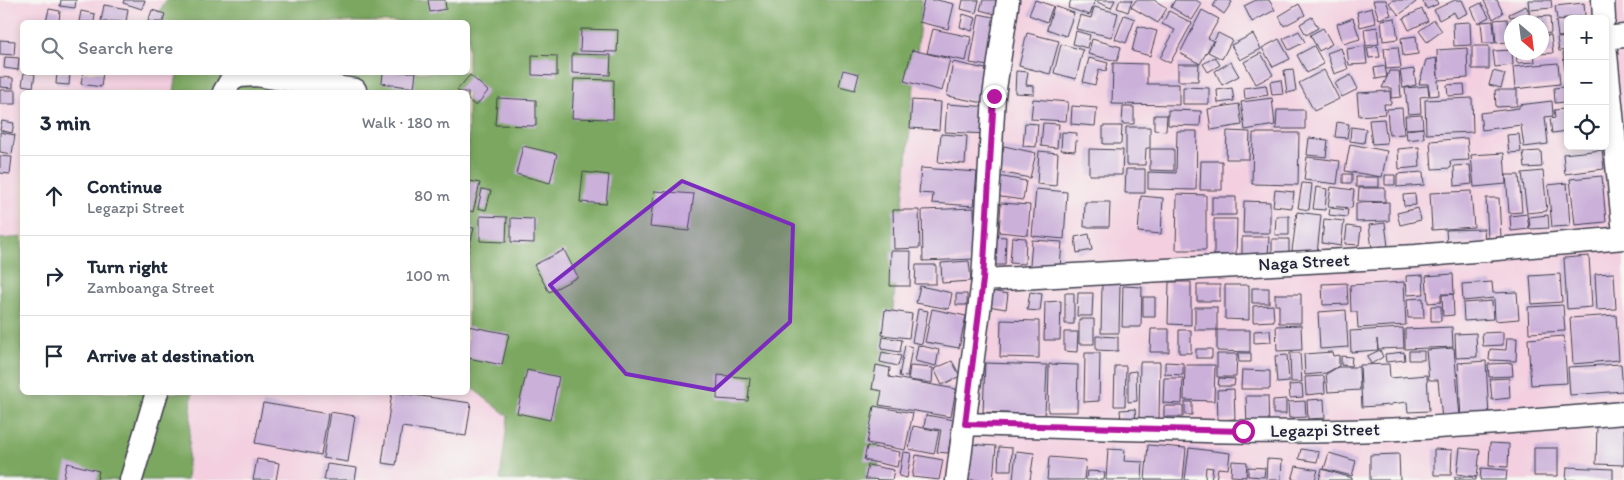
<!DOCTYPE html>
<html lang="en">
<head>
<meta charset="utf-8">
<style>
	:root { --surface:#fff; --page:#f6f6f7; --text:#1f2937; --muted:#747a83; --line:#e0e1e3 }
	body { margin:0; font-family:Itim,sans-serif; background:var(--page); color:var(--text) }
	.controls { position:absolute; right:15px; top:15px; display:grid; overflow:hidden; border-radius:8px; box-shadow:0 2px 8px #0003 }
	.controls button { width:45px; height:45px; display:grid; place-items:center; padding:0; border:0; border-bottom:1px solid var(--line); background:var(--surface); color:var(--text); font:25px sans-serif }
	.compass { position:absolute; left:1504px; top:15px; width:45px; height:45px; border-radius:50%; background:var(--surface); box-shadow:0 2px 8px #0003; rotate:152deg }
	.stop { position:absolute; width:15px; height:15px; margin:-11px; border:4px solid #b5179e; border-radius:50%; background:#fff }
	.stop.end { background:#b5179e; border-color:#fff; box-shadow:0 1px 5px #0008 }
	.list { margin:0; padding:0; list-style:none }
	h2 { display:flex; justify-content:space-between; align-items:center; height:65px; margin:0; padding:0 20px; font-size:21px }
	h2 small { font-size:16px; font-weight:400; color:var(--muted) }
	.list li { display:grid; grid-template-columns:32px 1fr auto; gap:15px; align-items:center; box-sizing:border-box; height:80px; padding:0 20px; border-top:1px solid var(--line) }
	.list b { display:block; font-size:19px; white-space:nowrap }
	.list p { margin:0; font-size:16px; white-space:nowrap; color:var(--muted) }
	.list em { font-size:16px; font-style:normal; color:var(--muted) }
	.icon { flex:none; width:28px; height:28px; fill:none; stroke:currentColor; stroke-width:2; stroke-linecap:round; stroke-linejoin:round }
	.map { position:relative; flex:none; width:1624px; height:480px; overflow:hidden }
	.search { position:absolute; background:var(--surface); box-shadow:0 2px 8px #0003; left:20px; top:20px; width:450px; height:55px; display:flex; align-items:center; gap:12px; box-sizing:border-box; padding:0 18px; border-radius:8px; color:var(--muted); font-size:19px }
	.panel { position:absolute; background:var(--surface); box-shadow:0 2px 8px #0003; left:20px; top:90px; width:450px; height:305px; border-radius:8px }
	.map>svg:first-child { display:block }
	.built { fill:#f3cfdf; fill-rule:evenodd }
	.forest { fill:#7ba760; stroke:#4e644e }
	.building { fill:#cbb0d9 }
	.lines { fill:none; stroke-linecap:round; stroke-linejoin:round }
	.street-casing { stroke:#413f50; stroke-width:25 }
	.street { stroke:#fff; stroke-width:22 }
	.route { stroke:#b5179e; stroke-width:6 }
	.marked { fill:#7b2cbf; fill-opacity:0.2; stroke:#7b2cbf; stroke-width:4; stroke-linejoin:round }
	.labels { text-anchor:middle; stroke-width:4; stroke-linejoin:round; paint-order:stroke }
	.street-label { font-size:18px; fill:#22223b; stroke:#f6f6f2 }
</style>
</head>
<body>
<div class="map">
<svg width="1624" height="480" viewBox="0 0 1624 480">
	<rect width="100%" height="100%" fill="#f6f6f2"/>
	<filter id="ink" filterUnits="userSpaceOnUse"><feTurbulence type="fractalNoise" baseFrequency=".02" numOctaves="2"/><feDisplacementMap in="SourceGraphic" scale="10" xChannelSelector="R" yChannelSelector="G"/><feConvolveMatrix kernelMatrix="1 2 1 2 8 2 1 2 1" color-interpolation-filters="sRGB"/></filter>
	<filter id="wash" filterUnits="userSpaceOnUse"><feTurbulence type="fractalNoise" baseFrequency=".0096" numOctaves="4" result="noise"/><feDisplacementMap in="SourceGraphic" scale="20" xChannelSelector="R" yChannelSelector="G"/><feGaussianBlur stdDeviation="1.12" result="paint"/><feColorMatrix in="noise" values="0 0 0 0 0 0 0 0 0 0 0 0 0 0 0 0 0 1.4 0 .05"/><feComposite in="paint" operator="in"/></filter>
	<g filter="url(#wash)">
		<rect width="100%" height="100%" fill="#efe4c9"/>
		<path class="built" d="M0 0H1624V480H0ZM1568 19H1605V146H1568ZM22 22H468V72H22ZM1512 22H1542V52H1512ZM22 92H468V392H22Z"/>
		<path class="forest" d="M166 0H922L877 480H500L508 416 468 385V92H174L177 73 468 72V22H144L157 15Z
			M22 237V392L192 393 187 480H0V239Z"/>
		<g id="blocks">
			<path class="building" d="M61 0H76L75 8 60 6Z
				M124 0H145L142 9 123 3Z
				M428 0H445L446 9 430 12Z
				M924 0H937L954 4 948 29 919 22Z
				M963 0H979L976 13 961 9Z
				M983 0H1007L1002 16 980 10Z
				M1035 0 1053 6 1047 22 1029 15Z
				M1071 0H1095L1090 15 1068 8Z
				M1098 0H1115L1111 8 1097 2Z
				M1120 0H1132L1128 12 1117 8Z
				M1136 0H1154L1167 8 1158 23 1131 7Z
				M1175 0H1196L1202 4 1192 20 1171 7Z
				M1217 0H1229L1232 2 1224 14 1213 6Z
				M1256 0H1269L1275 10 1252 22 1244 6Z
				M1376 0H1386L1391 15 1379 19 1373 1Z
				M1393 0H1415L1416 2 1399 15 1389 3Z
				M1422 0H1436L1438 4 1427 9Z
				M1455 0H1462L1468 13 1457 18 1454 12 1439 20 1434 10Z
				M1486 0H1497L1503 13 1493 19 1484 1Z
				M1528 0H1551L1552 8 1529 10Z
				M1481 3 1489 17 1478 23 1471 8Z
				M1584 3 1585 16 1557 19 1555 6Z
				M1299 4 1305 15 1284 26 1279 16Z
				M104 5 128 9 126 22 101 21Z
				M1054 6 1074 13 1066 36 1047 29Z
				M1526 6 1530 14 1510 17 1509 14Z
				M1094 7 1118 13 1112 37 1076 29 1080 15 1091 18Z
				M1372 8 1376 23 1360 27 1357 12Z
				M49 9 60 11 59 22H46Z
				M1422 9 1428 21 1409 30 1403 18Z
				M152 10 165 14 163 22H148Z
				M1202 10 1219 19 1208 38 1213 41 1200 64 1180 53Z
				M81 11 95 14 94 22H79Z
				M1169 11 1192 23 1170 63 1160 58 1175 30 1162 24Z
				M963 14 976 18 972 31 960 27Z
				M979 14 1003 19 994 67 970 63Z
				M1124 15 1135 19 1126 43 1115 39Z
				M1550 16 1551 33 1542 34V22H1537V17Z
				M1312 17 1318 28 1306 35 1300 24Z
				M1353 18 1360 39 1343 44 1337 24Z
				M1395 18 1398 39 1383 41 1381 20Z
				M1533 18 1534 22H1512L1511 20Z
				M1507 19 1509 42 1496 43 1494 20Z
				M1434 20 1442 31 1427 42 1419 31Z
				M1568 20V36L1558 37 1556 21Z
				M1493 21 1495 43H1483L1481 22Z
				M1470 22 1471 45 1454 46 1453 23Z
				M1138 26 1157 31 1150 56 1132 51Z
				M1377 27 1379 44 1366 46 1364 29Z
				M1323 28 1332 44 1319 51 1310 35Z
				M581 29 618 30 617 52 580 51Z
				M933 29 971 37 966 61 927 53Z
				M1076 31 1090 35 1087 48 1073 44Z
				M1299 31 1305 42 1289 50 1283 39Z
				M1027 33 1059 41 1050 74 1019 66Z
				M1218 33 1232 40 1222 59 1208 52Z
				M1253 34 1261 49 1240 60 1231 45Z
				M1551 35 1553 53 1538 54V52H1542V36Z
				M1416 36 1418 54 1403 56 1401 38Z
				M1568 37V50L1559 51 1557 38Z
				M1092 39 1121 47 1117 61 1088 54Z
				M1279 39 1290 59 1273 67 1262 48Z
				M0 40 15 41 14 55 0 54Z
				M1061 44 1083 50 1076 79 1054 73Z
				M1314 46 1324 64 1307 73 1297 55Z
				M1365 46 1367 64 1349 65 1347 49Z
				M1378 46 1380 57 1369 58 1367 48Z
				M1472 46H1489V69H1472Z
				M1398 47 1401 68 1386 69 1384 48Z
				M1341 48 1348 69 1334 74 1327 53Z
				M1467 48 1468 78 1438 80 1439 95 1430 96 1428 84H1419L1426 60 1436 58 1438 78 1437 50Z
				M912 50 950 59 942 91 904 81Z
				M1512 50 1513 65 1495 67 1493 51Z
				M1516 52H1534L1535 62 1517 63Z
				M1568 52V84H1566L1563 53Z
				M1261 53 1273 75 1256 84 1244 62Z
				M572 54 611 55 610 75 572 73Z
				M532 55 557 56V76L532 75Z
				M5 57 19 58 18 70 4 68Z
				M1215 57 1220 65 1208 72 1203 64Z
				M1089 58 1108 63 1106 71 1099 69 1095 85 1083 82Z
				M953 62 990 70 984 103 947 96Z
				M1231 62 1239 76 1222 85 1215 71Z
				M1113 63 1147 64V84H1179V105L1112 104Z
				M1558 63 1560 84 1515 89 1513 67Z
				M1178 64H1199L1198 81H1178Z
				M1385 66 1387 77 1389 71H1399L1401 97 1391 98V88H1382L1387 77 1376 79 1374 68Z
				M1293 69 1296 91 1287 93 1284 70Z
				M1414 69 1416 85 1403 88 1400 71Z
				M843 70 859 74 855 90 839 86Z
				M1324 70 1339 99 1314 111 1299 83Z
				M1016 71 1028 72 1026 85 1034 86V94L1015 93Z
				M1493 71 1505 74 1501 88 1489 85Z
				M57 72H70L69 85 56 84Z
				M83 72H103L101 87 81 84Z
				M383 72H416L414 88 382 83Z
				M24 73 35 74 33 87 22 85Z
				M470 75 488 91 476 106 468 100V92H459L457 90Z
				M1351 75 1358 89 1342 97 1335 83Z
				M0 77 13 78V88L0 87Z
				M574 79 614 80 613 119 572 118Z
				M1281 80 1283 94 1272 95 1270 82Z
				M1464 84 1465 95 1448 96 1447 85Z
				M1266 85 1268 95 1245 99 1244 88Z
				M1428 86 1429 96 1420 97 1421 113 1408 114 1405 88Z
				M1183 87 1209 88V104H1183Z
				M1564 87 1565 102 1555 103 1554 88Z
				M1232 88 1234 101 1218 103 1217 90Z
				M0 90H16V104H0Z
				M1495 90H1517V106L1496 107Z
				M1390 91 1391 104H1384L1385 114 1359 116 1357 93Z
				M497 98 536 100V126L495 125Z
				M1272 98 1275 125 1245 130 1241 102Z
				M1472 98 1473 132 1426 134 1425 100Z
				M1033 99 1068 102 1066 121 1031 119Z
				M912 100 941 102 939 130 910 128Z
				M1552 101 1553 116 1545 117 1548 144 1524 147 1521 125 1482 130 1480 113 1519 108V105Z
				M947 104 990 107 988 134 945 132Z
				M1239 104 1242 125 1211 130 1208 109Z
				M1072 106 1097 108 1095 126 1071 124Z
				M1123 107H1134V124H1122Z
				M1402 108 1404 134 1389 135 1387 109Z
				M1565 109 1568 131 1552 133 1550 119 1555 118 1554 110Z
				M1168 110 1201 111 1200 126 1168 125Z
				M1277 110H1305V129H1276Z
				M1154 115H1167L1166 131 1154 130Z
				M1422 115 1423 128 1406 129 1405 116Z
				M1384 119 1387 143 1372 144 1369 120Z
				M2 121 14 123 12 133 0 130Z
				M1337 122 1349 124 1347 138 1335 137Z
				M1025 123 1038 124 1036 147 1023 146Z
				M1043 123 1059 124 1057 148 1041 146Z
				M1103 126H1122L1121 144H1103Z
				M1126 127H1150V148H1146L1145 165H1126Z
				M1351 127 1366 129 1364 143 1350 141Z
				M1423 128 1424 138 1407 140 1406 130Z
				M1177 131H1197L1196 190 1148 189V172L1176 173Z
				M1227 131 1250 132 1249 159H1226Z
				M0 132 15 135 12 154 0 152Z
				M1062 132 1077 133 1075 151 1061 150Z
				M1253 133H1299L1298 185 1252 184Z
				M941 134 967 136 965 164 938 162Z
				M1519 134 1521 152 1509 153 1507 135Z
				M1309 138 1328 140 1326 157 1307 155Z
				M1467 138 1469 160 1450 161 1451 168 1432 169 1430 141Z
				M1350 144 1387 151 1382 177 1345 171Z
				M523 146 557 154 550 183 516 174Z
				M1004 146 1036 153 1030 178 999 172Z
				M1419 147 1420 167 1399 169 1398 149Z
				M1089 149 1123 150 1122 175H1089Z
				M1150 149H1174V171L1150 170Z
				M1602 150 1604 169 1565 174 1563 154Z
				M1039 151 1058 153 1056 186 1037 184Z
				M1541 151 1542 167 1525 168 1523 152Z
				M1504 153 1506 184 1474 187 1471 155Z
				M0 156 12 157 10 174 0 173Z
				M1307 157 1340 161 1337 184 1304 180Z
				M1201 161H1222V190H1200Z
				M1470 165 1472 184 1455 186 1454 166Z
				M921 168 977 172 974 206 932 203 933 194 919 193Z
				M1126 169H1145V193H1125Z
				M1543 171 1547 211 1527 213 1522 173Z
				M583 172 609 175 606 204 580 202Z
				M1423 172 1424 185 1397 187V174Z
				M1343 174H1352V183H1343Z
				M1385 175H1395V185H1385Z
				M1506 175H1519L1522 212 1509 213Z
				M997 176 1026 181 1023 200 994 196Z
				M1602 176 1606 222 1575 225 1570 179Z
				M1356 177H1379V187H1356Z
				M470 181 480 183 473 212 468 210V190Z
				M1302 183 1312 184 1309 210 1298 208Z
				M1567 183 1570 226 1552 227 1548 185Z
				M1316 187 1327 189 1325 210 1313 209Z
				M1331 187 1354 190 1352 208 1328 206Z
				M1359 188H1385V202L1358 201Z
				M482 189 491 191 486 210 478 208Z
				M1036 189 1067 192 1064 239 1032 236Z
				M1275 190 1294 192 1292 208 1273 206Z
				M654 191 694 194 689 231 650 227Z
				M1471 191 1474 227 1432 230 1430 193Z
				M1177 194 1206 195V250H1176Z
				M1415 194 1416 205 1404 206 1403 195Z
				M1141 196 1163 198 1161 234 1138 232Z
				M1212 197H1236V215H1212Z
				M1486 198H1499L1501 237 1488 238Z
				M1244 201 1270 202V233H1243Z
				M1085 202H1110L1109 227H1084Z
				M1389 202V221L1356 222V203Z
				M1001 203 1030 205 1028 235 999 232Z
				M974 208 975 259 923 261 922 210Z
				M1330 208 1348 210 1347 217 1329 215Z
				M1418 208 1421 220 1400 225 1397 213Z
				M893 210H919L920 248 894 249Z
				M1297 212 1321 215 1317 254 1292 251Z
				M1527 214 1529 229 1511 231 1510 216Z
				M1548 215 1549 228 1530 229 1529 217Z
				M480 216 507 217 506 242 480 241Z
				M1276 216H1289V235H1275Z
				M511 218 534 219V243L511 242Z
				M1214 219H1237L1236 255H1214Z
				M1324 219 1344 221 1341 246 1322 243Z
				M1385 223 1388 247 1372 249 1369 225Z
				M1347 226 1361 228 1359 245 1345 244Z
				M468 227 474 228 468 252Z
				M1484 229 1485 242 1447 243 1446 230Z
				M1089 234 1092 250 1077 253 1075 237Z
				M991 236 1006 237 1005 265H990Z
				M1012 237 1026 238 1025 264 1010 263Z
				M1242 237H1269L1268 258H1242Z
				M1272 239H1289V257H1272Z
				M1032 240 1062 242 1060 268 1030 266Z
				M564 250 578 277 549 292 534 265Z
				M891 251H911L910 286H890Z
				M1589 256 1592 307 1567 309 1564 258Z
				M969 261 971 281 942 283 941 263Z
				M916 265H936V284H915Z
				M1614 273 1616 309 1597 310 1595 274Z
				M1453 274 1454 294H1441V302L1428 303 1426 276Z
				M1560 274 1562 302 1532 304 1530 276Z
				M1423 275 1424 294 1407 295 1406 276Z
				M1169 282H1191V325L1168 324Z
				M1404 282 1406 325 1358 328 1357 312H1351L1350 285Z
				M1492 282 1493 293 1517 292 1519 319 1495 321 1494 298 1463 301 1462 284Z
				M1347 283 1348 304 1323 305 1322 284Z
				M1102 284H1120L1119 333H1101Z
				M1197 285H1220V301H1197Z
				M1225 285H1249V320L1225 319Z
				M920 286 952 293 949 309 916 303Z
				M1123 286 1142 287 1141 327H1122Z
				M1252 288H1269V303H1252Z
				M990 291 1008 294 1006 309 988 306Z
				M1030 292 1042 294 1040 311 1027 310Z
				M1065 293H1074V324H1065Z
				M1078 293H1093L1092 316H1077Z
				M956 294H967V305H956Z
				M1275 294H1301V323H1279V305H1275Z
				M1453 294 1454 315 1443 316 1442 295Z
				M1143 297H1155V317H1143Z
				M1423 298 1424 318H1408L1407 299Z
				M1061 301 1060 340H1044L1045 302Z
				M1492 301 1493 319 1464 321 1463 303Z
				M1273 305 1274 321 1253 322V306Z
				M1563 305 1565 331 1529 333 1528 307Z
				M1431 306H1441V321H1431Z
				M1195 307H1217V330H1195Z
				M918 309 928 311 922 344 912 342Z
				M932 309 966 316 959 348 925 342Z
				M885 310 912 314 909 338 882 335Z
				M1346 310 1348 347 1320 349 1318 312Z
				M1616 315 1619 360 1573 364 1570 318Z
				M1079 319H1094V344H1079Z
				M1001 320 1039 321V358L1000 357Z
				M1301 325 1302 350 1277 351 1276 326Z
				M468 326 509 334 502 365 468 358Z
				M1452 327 1453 347 1405 349V329Z
				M1403 328 1404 348 1378 349 1377 339 1378 350 1351 352 1350 331Z
				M1151 329H1169V352H1150Z
				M1179 330H1191V353H1179Z
				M1217 330H1250V352L1217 351Z
				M1270 330 1271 342 1254 343V331Z
				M1064 332H1078L1077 352 1064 351Z
				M1503 332V345L1483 346 1482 333Z
				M1476 333 1477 357 1456 358 1455 334Z
				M1096 336 1118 337V351L1096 350Z
				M1564 336 1567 383 1531 385 1528 339Z
				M883 337 902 340 900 352 881 349Z
				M1507 338H1517L1516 361 1489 360 1490 349 1506 350Z
				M905 345 912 347 907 377 899 376Z
				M918 345 939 350 936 366 915 361Z
				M1454 348 1460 417 1442 420 1438 380H1429L1426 350Z
				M1196 349H1212V358H1196Z
				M1380 350 1383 357 1371 364 1367 356Z
				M1409 351H1424V360H1409Z
				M882 352 901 356 898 366 880 362Z
				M1332 352 1333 356 1339 355V366L1326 373 1305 375 1304 354Z
				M1404 352 1405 360 1386 362 1385 354Z
				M1085 353H1100L1099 401 1084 402Z
				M1238 353H1251V362H1239Z
				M1290 353H1300L1302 382H1291Z
				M1217 354H1237L1236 377H1217Z
				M1287 355 1289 382 1277 383 1275 356Z
				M1341 356 1352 357 1351 366 1341 365Z
				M952 361 960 376 942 385 934 369Z
				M1486 361 1489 417 1461 419 1458 363Z
				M1140 362H1160L1159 419H1139Z
				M1165 362 1183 363V375L1165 374Z
				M985 363 1047 365 1045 415 983 412Z
				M1512 363 1513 376 1489 377 1488 364Z
				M1049 364 1078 365 1077 412H1048Z
				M1389 364 1390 378 1427 375 1429 411 1408 412 1407 402 1391 404V405L1362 407 1360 365Z
				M1621 364 1623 391 1570 395 1568 367Z
				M876 365 890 368 889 377 956 389 951 417 879 405 882 391 872 389Z
				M1185 365H1215L1214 401 1184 400Z
				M910 366 933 368 932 383 908 380Z
				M1115 366H1126L1125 406H1114Z
				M1338 367H1359L1360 390 1328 392 1326 374Z
				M527 370 559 377 550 420 517 413Z
				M1242 370 1270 371V389H1241Z
				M1136 371 1137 401 1128 402V372Z
				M718 375 750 378 748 401 717 399Z
				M1324 376 1325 393 1306 395 1305 377Z
				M1164 378H1183L1182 404 1163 403Z
				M1219 378 1235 379 1234 386H1218Z
				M1509 378 1510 398 1492 400 1490 379Z
				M1302 384 1303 397 1290 398 1289 385Z
				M1234 389 1235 419 1218 420 1217 390Z
				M392 392 471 403 466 436 402 427 396 465 382 463Z
				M1246 396H1268L1269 428H1247Z
				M1286 399V414H1273V400Z
				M1324 399 1325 418 1308 419 1307 400Z
				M1305 401 1306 417 1289 418 1288 402Z
				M1185 402H1192V415H1185Z
				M263 403 328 414 321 455 255 443Z
				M874 406 913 413 905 450 867 443Z
				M1164 406H1183V417H1164Z
				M1135 409 1136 422H1121L1120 410Z
				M330 412 355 416 348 462 323 458Z
				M926 415 954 420 948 453 937 452 941 430 924 427Z
				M1597 424 1624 425V465L1596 464Z
				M913 426 939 431 934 454 909 449Z
				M1490 443 1509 444 1508 467 1489 466Z
				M967 444 996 446 993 480H964Z
				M1148 445 1186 448 1183 480H1145Z
				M867 446 900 452 897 467 864 460Z
				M999 447 1012 448 1011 470H998Z
				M1189 448 1230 453 1228 469 1218 468 1216 480H1211L1213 468 1206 467 1205 480H1185Z
				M1460 448 1480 450 1477 477 1457 474Z
				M1534 448H1558V476H1534Z
				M1108 449 1125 450 1124 461 1143 462 1142 480H1106Z
				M1301 449 1319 452 1317 462 1299 459Z
				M1434 449 1452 450 1451 475H1434Z
				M1016 451 1034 453 1030 480H1013Z
				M903 452 911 453 907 478 899 476Z
				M1329 453 1356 461 1352 476 1324 469Z
				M1399 454 1400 480H1370V455Z
				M916 455 943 460 939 480 912 477Z
				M1049 457 1086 460 1084 480H1047Z
				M257 459 279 463 276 480H253Z
				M1267 459 1282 460 1281 480H1266Z
				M1232 461 1247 462 1246 477 1231 476Z
				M67 463 99 471 97 480H63Z
				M327 464 357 468 355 480H324Z
				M868 465 894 470 892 480 865 479Z
				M1296 466 1318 470 1315 480H1292Z
				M1248 467 1265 468 1264 477 1248 476Z
				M1567 467 1613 469V480H1566Z
				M1481 468 1507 470 1506 480H1480Z
				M1322 469 1352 478V480H1319Z
				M1087 471 1105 472 1104 480H1086Z
				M1455 477H1476V480H1455Z"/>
		</g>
	</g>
	<g filter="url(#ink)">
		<use href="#blocks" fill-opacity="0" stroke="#413f50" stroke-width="1"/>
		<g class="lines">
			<g class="street-casing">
				<path id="street" d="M1603 0 1604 19
					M1605 38 1624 36
					M1605 44 1624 234
					M224 92 231 80 240 76 256 75 355 90
					M983 280 1416 256 1624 238
					M965 424C1102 428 1241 435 1378 430 1460 427 1542 420 1624 413
					M131 480 157 392
					M957 480 983 280 994 96 1008 0"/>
			</g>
			<use href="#street" class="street"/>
		</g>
	</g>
	<g class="lines" filter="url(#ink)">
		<path class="route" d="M994 96 983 280 965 424 1243 431"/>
	</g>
	<path class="marked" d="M682 181 793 225 790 322 714 390 626 374 550 285Z"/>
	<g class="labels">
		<g class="street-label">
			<text transform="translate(1304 262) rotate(-3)" y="6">Naga Street</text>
			<text transform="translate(1325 430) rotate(-1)" y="6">Legazpi Street</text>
		</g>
	</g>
</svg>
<div class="controls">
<button>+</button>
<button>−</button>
<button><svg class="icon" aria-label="locate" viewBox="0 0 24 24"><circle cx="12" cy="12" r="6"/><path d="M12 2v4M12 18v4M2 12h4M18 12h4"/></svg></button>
</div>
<svg class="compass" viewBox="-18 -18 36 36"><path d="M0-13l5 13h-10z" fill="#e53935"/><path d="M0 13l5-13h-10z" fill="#747a83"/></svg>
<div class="stop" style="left:1243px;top:431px"></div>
<div class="stop end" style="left:994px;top:96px"></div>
<div class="search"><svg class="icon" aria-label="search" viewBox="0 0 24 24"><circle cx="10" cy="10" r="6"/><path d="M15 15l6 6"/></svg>Search here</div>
<section class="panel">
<h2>3 min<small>Walk · 180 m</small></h2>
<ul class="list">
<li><svg class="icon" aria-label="ahead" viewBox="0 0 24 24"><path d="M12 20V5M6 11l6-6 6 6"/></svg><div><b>Continue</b><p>Legazpi Street</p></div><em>80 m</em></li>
<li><svg class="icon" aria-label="right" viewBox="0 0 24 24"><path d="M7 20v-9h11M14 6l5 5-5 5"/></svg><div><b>Turn right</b><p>Zamboanga Street</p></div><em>100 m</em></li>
<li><svg class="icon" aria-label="arrive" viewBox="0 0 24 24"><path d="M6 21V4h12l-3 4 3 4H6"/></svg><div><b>Arrive at destination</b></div></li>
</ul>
</section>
</div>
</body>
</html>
